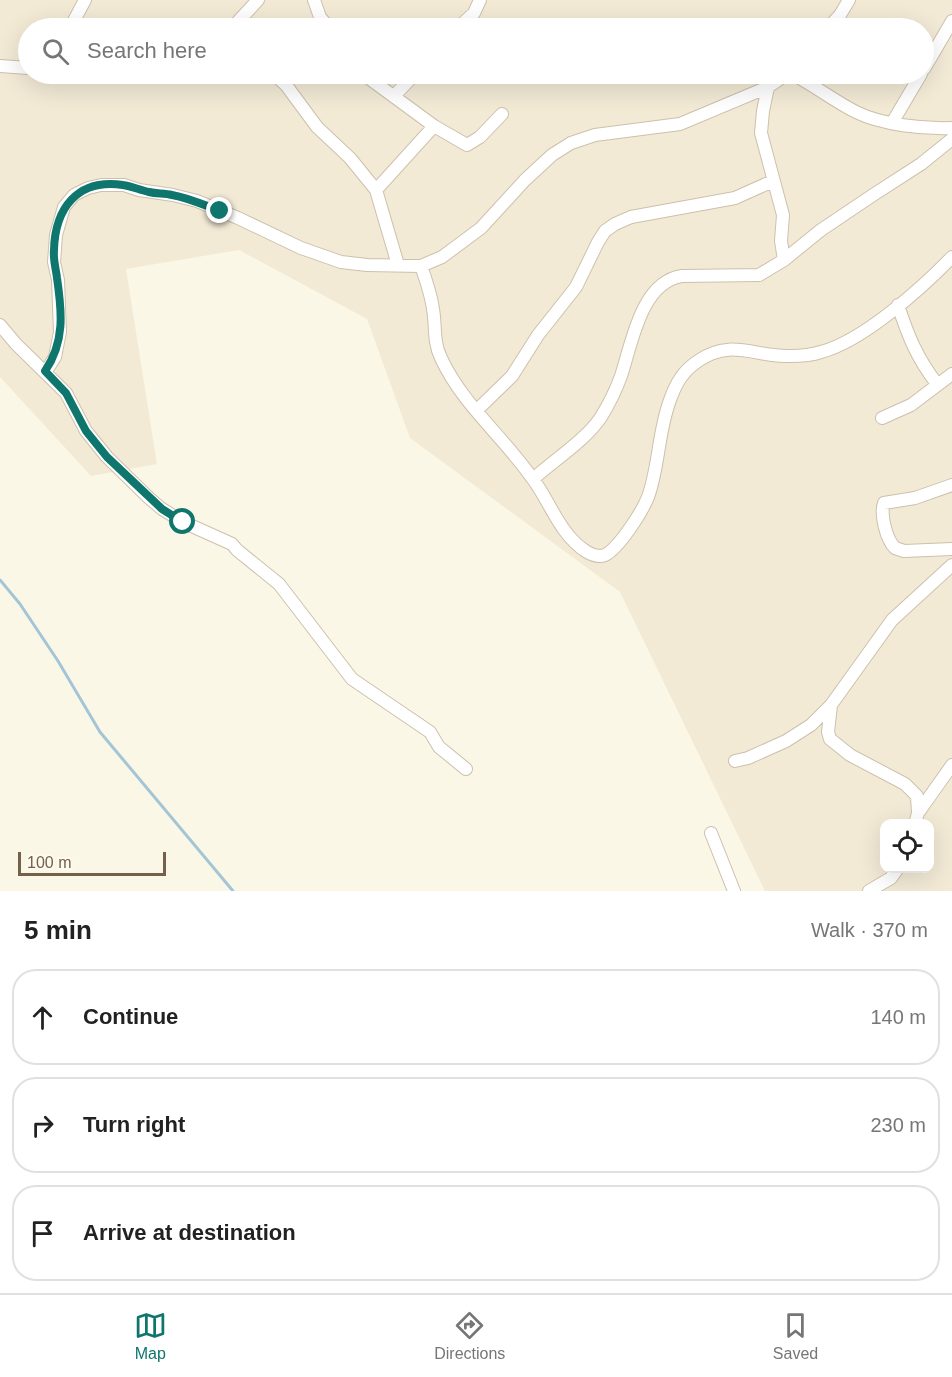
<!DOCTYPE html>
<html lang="en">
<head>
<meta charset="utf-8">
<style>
	:root { --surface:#fff; --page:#f2f2f2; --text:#222; --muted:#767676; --line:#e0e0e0; --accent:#0f766e }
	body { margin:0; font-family:Arial,sans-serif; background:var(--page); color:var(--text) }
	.controls { position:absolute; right:18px; bottom:18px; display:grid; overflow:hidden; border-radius:12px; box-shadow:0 6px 24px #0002 }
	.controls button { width:54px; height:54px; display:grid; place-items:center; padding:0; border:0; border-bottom:2px solid var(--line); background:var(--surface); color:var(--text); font:30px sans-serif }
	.scale { position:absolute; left:18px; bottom:15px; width:148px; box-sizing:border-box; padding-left:6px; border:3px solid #73614c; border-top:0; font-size:16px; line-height:21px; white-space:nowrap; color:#73614c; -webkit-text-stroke:4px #fefaed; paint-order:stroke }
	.stop { position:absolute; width:18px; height:18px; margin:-14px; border:4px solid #0f766e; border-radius:50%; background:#fff }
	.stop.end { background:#0f766e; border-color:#fff; box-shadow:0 2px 6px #0008 }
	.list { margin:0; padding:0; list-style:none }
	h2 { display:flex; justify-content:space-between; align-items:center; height:78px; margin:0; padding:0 24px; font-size:26px }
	h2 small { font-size:20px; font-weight:400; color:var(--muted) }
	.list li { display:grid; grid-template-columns:39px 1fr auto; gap:18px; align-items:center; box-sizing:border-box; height:96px; margin:0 12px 12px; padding:0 12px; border:2px solid var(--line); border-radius:24px }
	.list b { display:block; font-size:22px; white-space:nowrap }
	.list em { font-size:20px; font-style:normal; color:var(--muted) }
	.icon { flex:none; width:33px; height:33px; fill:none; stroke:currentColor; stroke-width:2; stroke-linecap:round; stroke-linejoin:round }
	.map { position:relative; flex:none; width:952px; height:891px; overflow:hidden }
	.search { position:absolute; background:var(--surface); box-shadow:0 6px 24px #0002; left:18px; right:18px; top:18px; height:66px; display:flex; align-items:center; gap:15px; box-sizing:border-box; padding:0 21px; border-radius:33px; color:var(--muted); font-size:22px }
	.sheet { height:402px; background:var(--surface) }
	nav { display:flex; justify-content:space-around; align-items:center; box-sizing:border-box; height:84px; border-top:2px solid var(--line); background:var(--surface); font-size:16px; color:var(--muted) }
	nav a { display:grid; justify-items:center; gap:3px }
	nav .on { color:var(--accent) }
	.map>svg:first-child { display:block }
	.residential { fill:#f2ead5; fill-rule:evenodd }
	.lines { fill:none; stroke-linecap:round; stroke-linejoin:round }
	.stream { stroke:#a3c5d5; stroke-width:3 }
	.minor-casing { stroke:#cdc0ad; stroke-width:14 }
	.minor { stroke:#fff; stroke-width:12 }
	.route { stroke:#0f766e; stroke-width:8 }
</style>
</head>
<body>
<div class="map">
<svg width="952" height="891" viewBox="0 0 952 891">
	<rect width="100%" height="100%" fill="#fbf7e7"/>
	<path class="residential" d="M0 0H952V891H765L620 592 410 438 367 319 239 250 126 269 157 464 91 476 0 377ZM28 28H924V74H28ZM884 824H930V868H884Z"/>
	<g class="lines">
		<path class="stream" d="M0 580 20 604 58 661 100 732 233 891"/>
		<g class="minor-casing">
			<path id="minor" d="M314 0 320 17 329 28
				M70 28 85 0
				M232 28 258 0
				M458 28 474 13 480 0
				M828 28 840 15 849 0
				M0 66 28 68
				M924 69 952 21
				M274 74 286 85 317 127 350 158 376 190 398 265
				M366 74 370 79 434 126 467 145 480 137 502 114
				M792 74C814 85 834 101 856 112 882 125 924 129 952 128
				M768 87 763 111 761 133 783 215 781 241 784 260
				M394 96 415 74
				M892 123 921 74
				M376 190 434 126
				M421 266C426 280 431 294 433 309 436 326 433 342 441 358 464 408 510 442 539 488 553 510 563 537 587 552 592 555 599 557 605 555 619 548 642 512 648 497 659 467 658 432 670 400 676 383 683 371 698 361 731 338 755 357 790 356 800 356 812 355 821 352 863 341 922 288 952 257
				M898 305C908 336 917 358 937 384
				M0 325 16 344 66 393 86 431 107 457 149 498 162 509 183 522 232 544 237 550 279 584 352 679 430 732 439 747 466 769
				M46 371 55 357 60 332 58 280 54 262 56 235 64 207 74 195 88 188 101 185H124L139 190 173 195 197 201 238 218 301 248 341 262 367 265 421 266 442 257 481 228 525 180 552 155 571 143 595 135 680 124 768 87 787 74
				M477 410 512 376 538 335 576 287 598 242 605 231 615 224 631 217 735 198 773 181
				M882 418 911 405 952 374
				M533 479C554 460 586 440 601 417 609 404 616 390 621 376 632 343 641 282 682 276L759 275 784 260 821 230 873 195 921 164 952 139
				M952 485 915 498 884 503C880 514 886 539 895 548L904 551 952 549
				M831 705 828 732 830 739 850 755 905 784 917 796 918 813 915 824
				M735 761 748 758 786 741 811 725 831 705 892 620 952 565
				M918 813 952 765
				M711 833 734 891
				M869 891 891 878 898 868"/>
		</g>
		<use href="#minor" class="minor"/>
	</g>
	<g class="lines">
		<path class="route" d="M183 522 162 509 107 457 86 431 66 393 45 371C65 342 62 312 57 278 56 269 53 260 54 250 55 209 77 178 123 185 131 186 140 190 149 192 157 194 164 193 172 195 189 198 204 205 220 211"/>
	</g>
</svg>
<div class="controls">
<button><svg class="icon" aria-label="locate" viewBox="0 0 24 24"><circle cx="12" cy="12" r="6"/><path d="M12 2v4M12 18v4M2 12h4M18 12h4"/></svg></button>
</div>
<div class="scale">100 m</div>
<div class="stop" style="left:183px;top:522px"></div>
<div class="stop end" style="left:220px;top:211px"></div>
<div class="search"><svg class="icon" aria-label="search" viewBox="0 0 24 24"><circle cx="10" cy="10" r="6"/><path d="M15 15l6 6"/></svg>Search here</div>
</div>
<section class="sheet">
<h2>5 min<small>Walk · 370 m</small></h2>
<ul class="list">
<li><svg class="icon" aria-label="ahead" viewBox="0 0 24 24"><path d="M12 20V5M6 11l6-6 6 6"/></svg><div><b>Continue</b></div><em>140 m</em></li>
<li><svg class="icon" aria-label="right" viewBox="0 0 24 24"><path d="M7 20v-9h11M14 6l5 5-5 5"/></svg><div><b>Turn right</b></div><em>230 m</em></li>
<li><svg class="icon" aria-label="arrive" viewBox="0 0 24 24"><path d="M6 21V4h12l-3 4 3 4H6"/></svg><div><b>Arrive at destination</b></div></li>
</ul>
</section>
<nav>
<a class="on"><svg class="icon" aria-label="map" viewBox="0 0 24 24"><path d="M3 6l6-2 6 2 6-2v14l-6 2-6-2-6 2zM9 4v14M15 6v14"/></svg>Map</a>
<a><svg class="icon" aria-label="directions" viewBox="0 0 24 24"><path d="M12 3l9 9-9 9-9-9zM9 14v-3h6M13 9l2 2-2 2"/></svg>Directions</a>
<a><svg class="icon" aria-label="saved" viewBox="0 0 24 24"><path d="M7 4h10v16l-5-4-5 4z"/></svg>Saved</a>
</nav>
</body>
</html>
